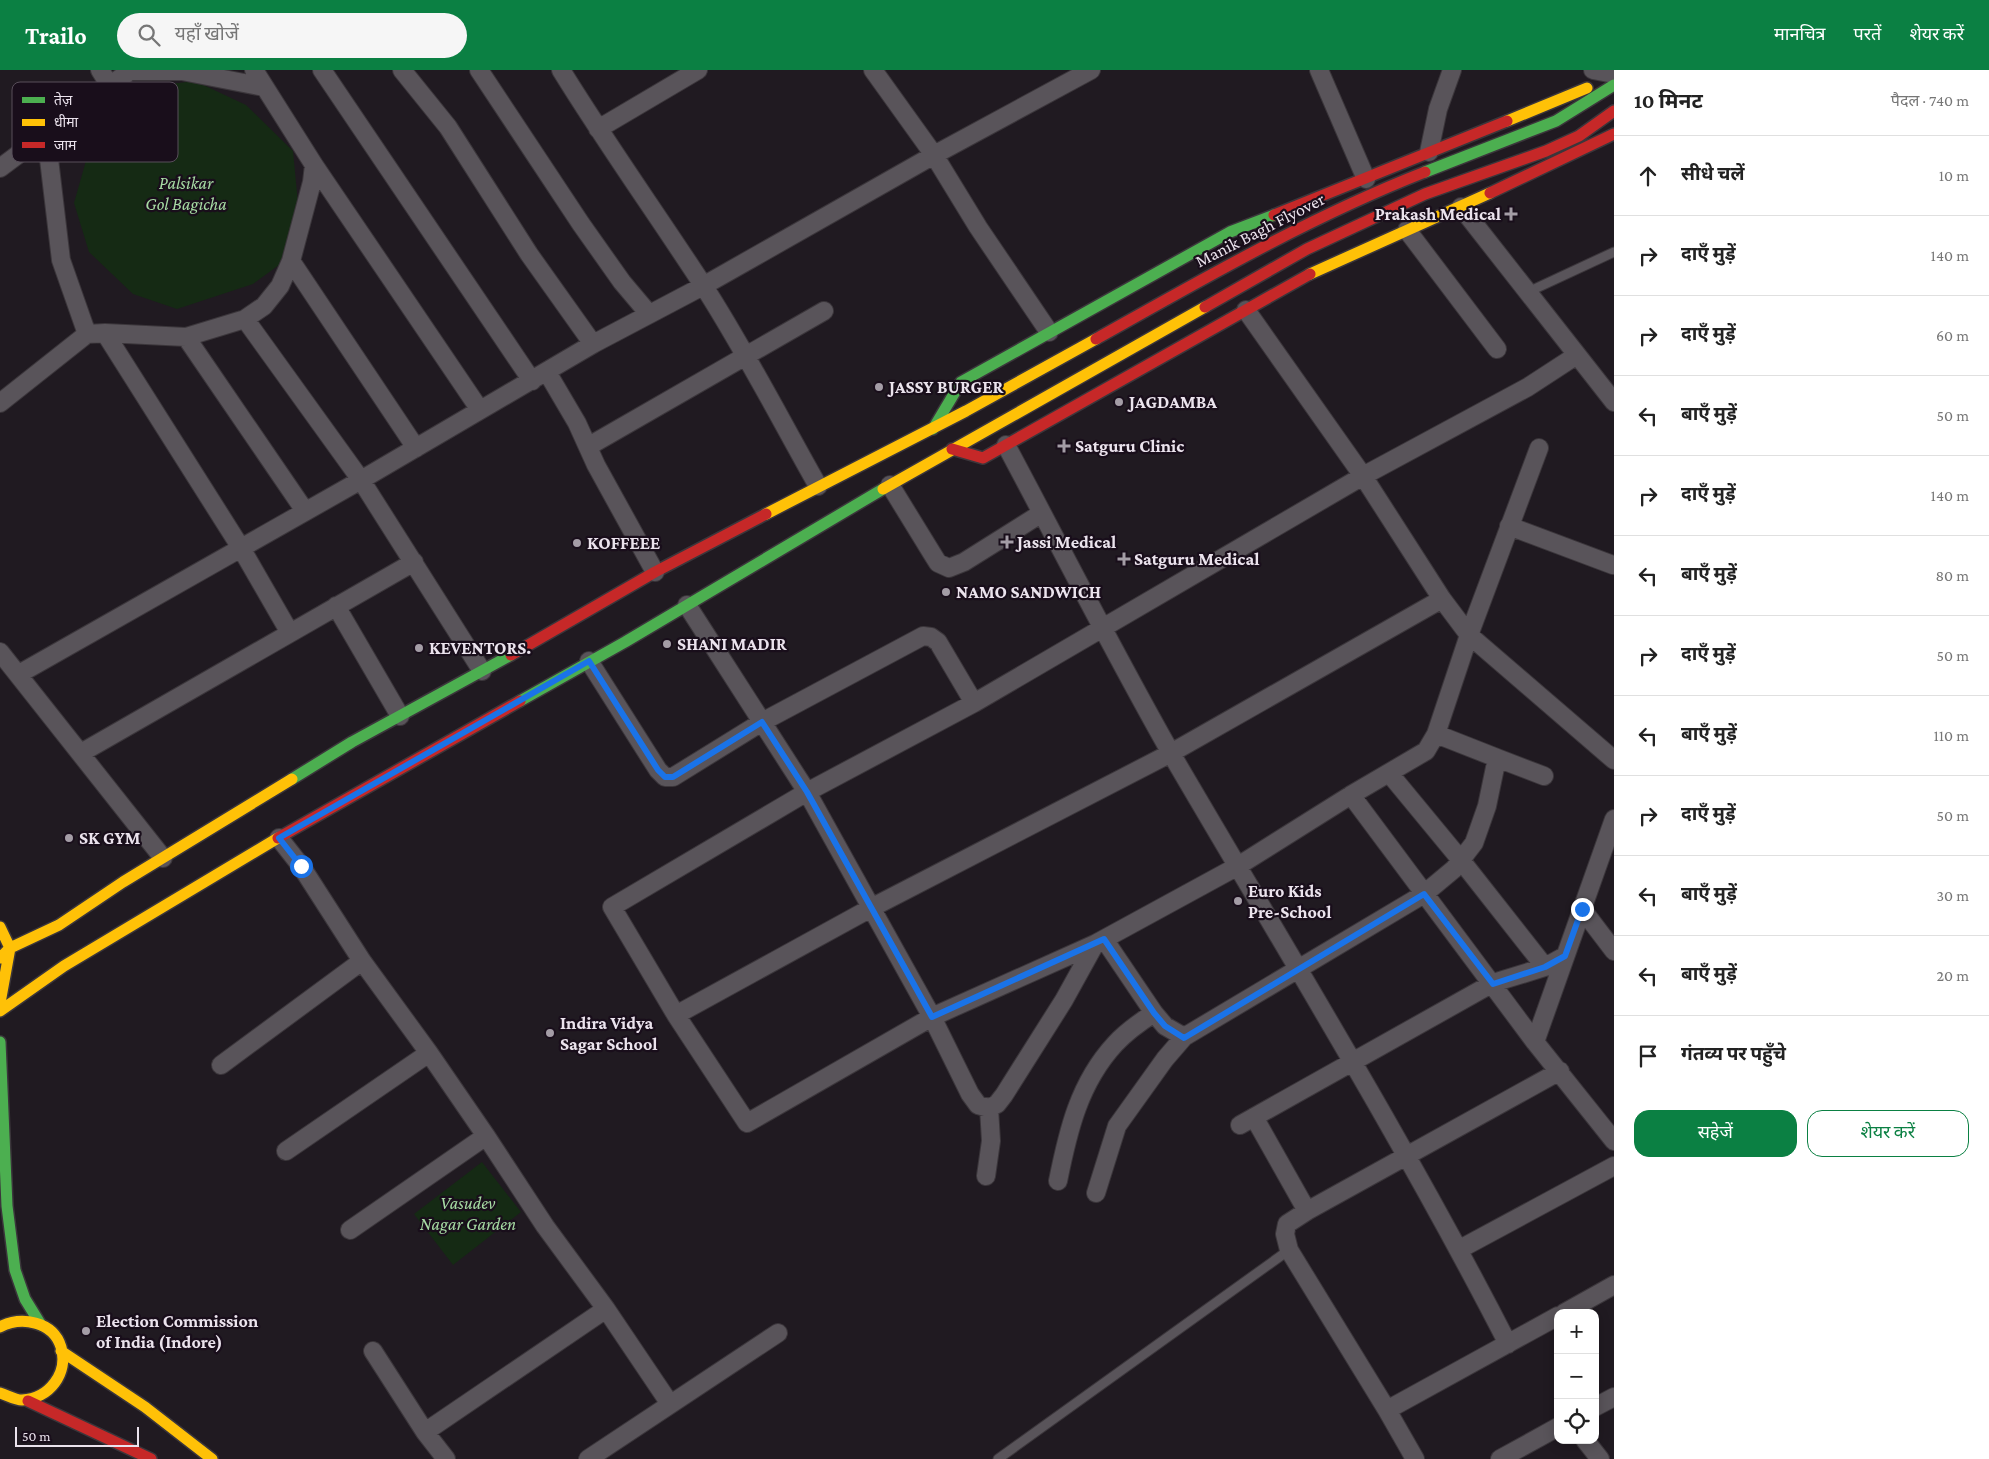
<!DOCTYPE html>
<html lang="hi">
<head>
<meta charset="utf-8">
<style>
	:root { --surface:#fff; --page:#f6f6f6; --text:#222; --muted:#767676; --line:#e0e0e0; --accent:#0b8043 }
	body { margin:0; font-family:"Crimson Pro","Noto Sans Devanagari",serif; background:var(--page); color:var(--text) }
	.controls { position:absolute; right:15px; bottom:15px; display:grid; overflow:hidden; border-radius:10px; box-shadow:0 2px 12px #0003 }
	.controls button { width:45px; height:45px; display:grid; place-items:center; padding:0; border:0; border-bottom:1px solid var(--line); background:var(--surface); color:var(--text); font:25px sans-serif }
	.scale { position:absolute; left:15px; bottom:12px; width:124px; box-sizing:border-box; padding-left:5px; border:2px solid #ebe3ed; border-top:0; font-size:14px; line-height:18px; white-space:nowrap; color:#ebe3ed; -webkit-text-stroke:4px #190e1b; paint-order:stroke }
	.stop { position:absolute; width:15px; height:15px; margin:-11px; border:4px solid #1a73e8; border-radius:50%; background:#fff }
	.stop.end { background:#1a73e8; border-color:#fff; box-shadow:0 1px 5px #0008 }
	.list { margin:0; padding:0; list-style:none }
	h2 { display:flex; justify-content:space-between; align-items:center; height:65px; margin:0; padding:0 20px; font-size:21px }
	h2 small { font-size:16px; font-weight:400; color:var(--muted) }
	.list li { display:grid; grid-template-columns:32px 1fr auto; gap:15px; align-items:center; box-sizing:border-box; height:80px; padding:0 20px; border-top:1px solid var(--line) }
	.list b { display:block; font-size:19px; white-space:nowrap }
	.list em { font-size:16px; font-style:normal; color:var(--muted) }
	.actions { display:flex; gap:10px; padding:15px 20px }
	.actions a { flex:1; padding:11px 0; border:1px solid var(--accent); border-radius:15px; text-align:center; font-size:18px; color:var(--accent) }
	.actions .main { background:var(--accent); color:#fff }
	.icon { flex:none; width:28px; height:28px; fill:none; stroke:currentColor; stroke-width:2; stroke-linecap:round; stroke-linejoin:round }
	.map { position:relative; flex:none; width:1614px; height:1389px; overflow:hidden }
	header { display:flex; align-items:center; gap:30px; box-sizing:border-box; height:70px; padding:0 25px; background:var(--accent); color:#fff }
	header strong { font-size:24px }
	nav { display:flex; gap:28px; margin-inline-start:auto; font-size:18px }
	.search { width:350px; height:45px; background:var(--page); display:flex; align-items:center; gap:12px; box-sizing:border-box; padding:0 18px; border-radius:28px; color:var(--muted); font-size:19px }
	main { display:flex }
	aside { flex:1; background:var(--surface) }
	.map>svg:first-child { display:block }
	.green { fill:#152a14 }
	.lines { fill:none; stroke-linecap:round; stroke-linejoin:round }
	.lane-casing { stroke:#3b363b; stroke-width:11 }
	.street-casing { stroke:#3b363b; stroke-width:20 }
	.fast-casing { stroke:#3b363b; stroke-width:14 }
	.slow-casing { stroke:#3b363b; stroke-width:14 }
	.jam-casing { stroke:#3b363b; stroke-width:14 }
	.lane { stroke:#59545a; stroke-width:9 }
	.street { stroke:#59545a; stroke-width:18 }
	.fast { stroke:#4caf50; stroke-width:11 }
	.slow { stroke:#ffc107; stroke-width:11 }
	.jam { stroke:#c62828; stroke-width:11 }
	.route { stroke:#1a73e8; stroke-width:6 }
	.poi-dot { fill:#a49da6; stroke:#190e1b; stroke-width:2 }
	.labels { text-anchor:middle; stroke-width:4.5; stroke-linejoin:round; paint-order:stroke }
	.park-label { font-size:18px; font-style:italic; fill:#a6dba3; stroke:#190e1b }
	.poi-label { font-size:18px; font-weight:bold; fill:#ebe3ed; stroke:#190e1b; text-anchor:start }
	.street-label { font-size:18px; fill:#ebe3ed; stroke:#190e1b }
	.key { fill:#190e1b; stroke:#584e5a; stroke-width:1 }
	.key-label { font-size:14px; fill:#ebe3ed }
</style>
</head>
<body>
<header>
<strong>Trailo</strong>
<div class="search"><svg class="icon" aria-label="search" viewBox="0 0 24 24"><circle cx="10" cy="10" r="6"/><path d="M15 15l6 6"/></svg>यहाँ खोजें</div>
<nav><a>मानचित्र</a><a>परतें</a><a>शेयर करें</a></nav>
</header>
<main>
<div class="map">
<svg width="1614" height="1389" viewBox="0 0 1614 1389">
	<rect width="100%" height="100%" fill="#201a21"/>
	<path class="green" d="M195 11 246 35 293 81 299 144 279 195 253 214 177 239 133 224 89 182 74 133 87 87 107 45 146 17Z
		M482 1092 521 1142 453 1195 414 1144Z"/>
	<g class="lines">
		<g class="lane-casing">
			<path id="lane" d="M1528 222 1614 182
				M998 1389 1289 1180"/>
		</g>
		<g class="street-casing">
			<path id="street" d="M100 0 110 16
				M254 0 314 95 480 340
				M322 0 532 311
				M402 0 448 57 529 184 593 274
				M479 0 581 154 622 212 649 244
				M561 0C606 73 656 143 703 215 745 280 780 349 818 416
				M873 0 934 85 978 157 1049 262
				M1319 0 1366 109
				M1593 0 1614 4
				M130 1H182L264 17
				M57 56 49 89 61 190 87 264 105 263 186 267 245 249 264 236 280 216 291 191 312 112 314 95
				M598 59 698 0
				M1429 82 1438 39 1452 0
				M0 98 131 0
				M1461 137 1614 332
				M1407 160 1497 279
				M291 191 416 378
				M1246 240 1363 406 1442 529 1469 565 1614 690
				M245 249 361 410 482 601
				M105 263 241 478 290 563
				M186 267 305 441
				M547 302 577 353 596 395 655 502
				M0 333 87 264
				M1006 375C1061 478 1114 583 1172 685 1286 880 1405 1073 1508 1274
				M589 376 824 241
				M1539 378 1469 565 1436 664 1426 681 1351 725 1238 796 1095 874 932 947 747 1053 676 945 612 837 807 722 974 633 1363 406 1528 317 1577 285
				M890 415 933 485 938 493 949 498 964 492 1042 443
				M1509 456 1613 495
				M687 535 807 722 932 947 970 1024 978 1035 989 1038 997 1034 1004 1025 1064 930 1095 874
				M336 536 400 646
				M0 582 163 788
				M589 591 658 700 665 707H673L762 652 923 566 931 567 938 572 974 633
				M19 604 361 410 593 274 703 216 934 85 1091 0
				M81 683 414 492
				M1497 688 1544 706
				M1389 703 1460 789 1545 897
				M1351 725 1535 972 1614 1071
				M279 768 301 796 362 891 429 983 486 1066 545 1156 606 1239 670 1334
				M1582 839 1614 881
				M1104 869 1154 943 1165 956 1184 967 1424 824 1454 799 1474 773 1487 736 1497 688 1436 664
				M676 945 871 838 1171 683 1442 529
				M1535 972 1614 749
				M221 995 362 891
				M1254 1047 1307 1141
				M1240 1055 1493 913 1545 897 1565 886
				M286 1081 429 983
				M986 1106 991 1071 989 1038
				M1058 1111C1068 1061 1079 1013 1115 974 1126 962 1140 952 1154 943
				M1096 1123 1117 1056 1165 989 1184 967
				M350 1160 486 1066
				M1460 1179 1614 1096
				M1564 1243 1614 1215
				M373 1281 425 1362 446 1389
				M1595 1337 1614 1327
				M1387 1340 1558 1246
				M425 1362 606 1239
				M1585 1370 1600 1389
				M588 1389 778 1263
				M1415 1389 1387 1340 1289 1180 1285 1164 1287 1154 1307 1141 1560 1001
				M1500 1389 1558 1357"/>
		</g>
		<g class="fast-casing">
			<path id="fast" d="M1425 102 1556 51 1614 15
				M933 359 961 312 1230 162 1274 145
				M520 631 625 572 883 419
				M292 709 352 672 511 585
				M0 972 7 1136 15 1200 25 1229 41 1255"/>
		</g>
		<g class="slow-casing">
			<path id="slow" d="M1507 51 1587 18
				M1310 204 1490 123
				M883 419 1205 237
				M766 444 966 341 1096 269
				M0 857 10 878 0 933
				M0 888 10 878 59 855 123 812 292 709
				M0 941 64 896 278 768
				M0 1257C21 1246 53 1251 61 1277 69 1303 49 1329 22 1330 15 1330 7 1325 0 1323
				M61 1281 145 1337 212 1389"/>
		</g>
		<g class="jam-casing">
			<path id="jam" d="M1490 123 1614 64
				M1274 145 1507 51
				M1205 237 1307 179 1425 124 1546 81 1579 66 1614 41
				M1096 269C1203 209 1310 147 1425 102
				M952 379 983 388 1310 204
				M511 585 655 502 766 444
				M278 768 520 631
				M28 1331 151 1389"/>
		</g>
		<use href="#lane" class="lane"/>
		<use href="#street" class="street"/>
		<use href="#fast" class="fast"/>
		<use href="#slow" class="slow"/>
		<use href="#jam" class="jam"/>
	</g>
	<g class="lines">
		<path class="route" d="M301 796 279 768 589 591 658 700 665 707H673L762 652 807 722 932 947 1104 869 1154 943 1165 956 1184 968 1424 824 1493 914 1545 897 1565 886 1582 839"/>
	</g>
	<g class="poi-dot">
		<path d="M1508.5 136.5h5v5h5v5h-5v5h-5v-5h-5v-5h5z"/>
		<circle cx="879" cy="317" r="5"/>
		<circle cx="1119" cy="332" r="5"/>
		<path d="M1061.5 368.5h5v5h5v5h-5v5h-5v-5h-5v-5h5z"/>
		<path d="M1004.5 464.5h5v5h5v5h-5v5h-5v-5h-5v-5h5z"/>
		<circle cx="577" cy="473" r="5"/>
		<path d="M1121.5 481.5h5v5h5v5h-5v5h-5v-5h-5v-5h5z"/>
		<circle cx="946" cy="522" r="5"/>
		<circle cx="667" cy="574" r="5"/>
		<circle cx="419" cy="578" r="5"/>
		<circle cx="69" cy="768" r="5"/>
		<circle cx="1238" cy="831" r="5"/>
		<circle cx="550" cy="963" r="5"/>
		<circle cx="86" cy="1261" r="5"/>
	</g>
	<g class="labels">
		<g class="park-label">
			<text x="186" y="119">Palsikar<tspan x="186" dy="21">Gol Bagicha</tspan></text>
			<text x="468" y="1139">Vasudev<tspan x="468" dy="21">Nagar Garden</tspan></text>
		</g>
		<g class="poi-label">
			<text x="1501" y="150" text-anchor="end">Prakash Medical</text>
			<text x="889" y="323">JASSY BURGER</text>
			<text x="1129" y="338">JAGDAMBA</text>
			<text x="1075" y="382">Satguru Clinic</text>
			<text x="1017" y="478">Jassi Medical</text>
			<text x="587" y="479">KOFFEEE</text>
			<text x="1134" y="495">Satguru Medical</text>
			<text x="956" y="528">NAMO SANDWICH</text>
			<text x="677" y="580">SHANI MADIR</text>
			<text x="429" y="584">KEVENTORS.</text>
			<text x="79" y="774">SK GYM</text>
			<text x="1248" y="827">Euro Kids<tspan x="1248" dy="21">Pre-School</tspan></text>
			<text x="560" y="959">Indira Vidya<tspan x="560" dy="21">Sagar School</tspan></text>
			<text x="96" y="1257">Election Commission<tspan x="96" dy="21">of India (Indore)</tspan></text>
		</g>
		<g class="street-label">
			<text transform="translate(1260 160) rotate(-27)" y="6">Manik Bagh Flyover</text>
		</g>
	</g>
	<rect x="12" y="12" width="166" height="80" rx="8" class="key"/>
	<rect x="22" y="27" width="23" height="6" fill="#4caf50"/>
	<rect x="22" y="49" width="23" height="7" fill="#ffc107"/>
	<rect x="22" y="72" width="23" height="6" fill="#c62828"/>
	<g class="key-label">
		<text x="54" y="35">तेज़</text>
		<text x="54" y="57">धीमा</text>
		<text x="54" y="80">जाम</text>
	</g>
</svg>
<div class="controls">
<button>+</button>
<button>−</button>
<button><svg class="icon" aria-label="locate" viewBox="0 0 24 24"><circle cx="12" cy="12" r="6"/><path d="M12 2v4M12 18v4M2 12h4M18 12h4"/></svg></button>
</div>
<div class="scale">50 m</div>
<div class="stop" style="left:301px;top:796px"></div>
<div class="stop end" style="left:1582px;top:839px"></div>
</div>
<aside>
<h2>10 मिनट<small>पैदल · 740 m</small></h2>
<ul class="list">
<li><svg class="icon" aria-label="ahead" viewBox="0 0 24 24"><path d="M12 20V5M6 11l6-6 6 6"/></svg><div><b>सीधे चलें</b></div><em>10 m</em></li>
<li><svg class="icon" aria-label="right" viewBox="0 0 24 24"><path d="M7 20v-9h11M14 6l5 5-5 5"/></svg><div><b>दाएँ मुड़ें</b></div><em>140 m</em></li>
<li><svg class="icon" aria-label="right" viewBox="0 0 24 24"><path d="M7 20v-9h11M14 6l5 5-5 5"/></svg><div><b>दाएँ मुड़ें</b></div><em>60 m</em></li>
<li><svg class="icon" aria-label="left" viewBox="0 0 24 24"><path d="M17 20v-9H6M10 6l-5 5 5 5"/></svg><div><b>बाएँ मुड़ें</b></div><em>50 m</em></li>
<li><svg class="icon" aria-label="right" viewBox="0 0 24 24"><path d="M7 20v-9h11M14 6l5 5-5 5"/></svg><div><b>दाएँ मुड़ें</b></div><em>140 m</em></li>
<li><svg class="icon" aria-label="left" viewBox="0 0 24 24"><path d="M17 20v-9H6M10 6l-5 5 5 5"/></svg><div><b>बाएँ मुड़ें</b></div><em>80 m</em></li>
<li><svg class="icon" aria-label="right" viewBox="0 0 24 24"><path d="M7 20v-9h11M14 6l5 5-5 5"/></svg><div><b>दाएँ मुड़ें</b></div><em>50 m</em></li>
<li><svg class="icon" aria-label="left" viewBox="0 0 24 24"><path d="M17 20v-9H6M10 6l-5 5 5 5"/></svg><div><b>बाएँ मुड़ें</b></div><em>110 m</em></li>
<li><svg class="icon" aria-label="right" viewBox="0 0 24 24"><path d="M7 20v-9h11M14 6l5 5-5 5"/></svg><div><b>दाएँ मुड़ें</b></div><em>50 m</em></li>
<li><svg class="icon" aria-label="left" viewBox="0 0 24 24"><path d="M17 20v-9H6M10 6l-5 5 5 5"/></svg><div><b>बाएँ मुड़ें</b></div><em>30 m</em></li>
<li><svg class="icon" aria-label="left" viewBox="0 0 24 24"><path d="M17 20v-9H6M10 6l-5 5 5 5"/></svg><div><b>बाएँ मुड़ें</b></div><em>20 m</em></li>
<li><svg class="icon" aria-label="arrive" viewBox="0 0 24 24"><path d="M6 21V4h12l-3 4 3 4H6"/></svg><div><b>गंतव्य पर पहुँचे</b></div></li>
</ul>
<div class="actions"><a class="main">सहेजें</a><a>शेयर करें</a></div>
</aside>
</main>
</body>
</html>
